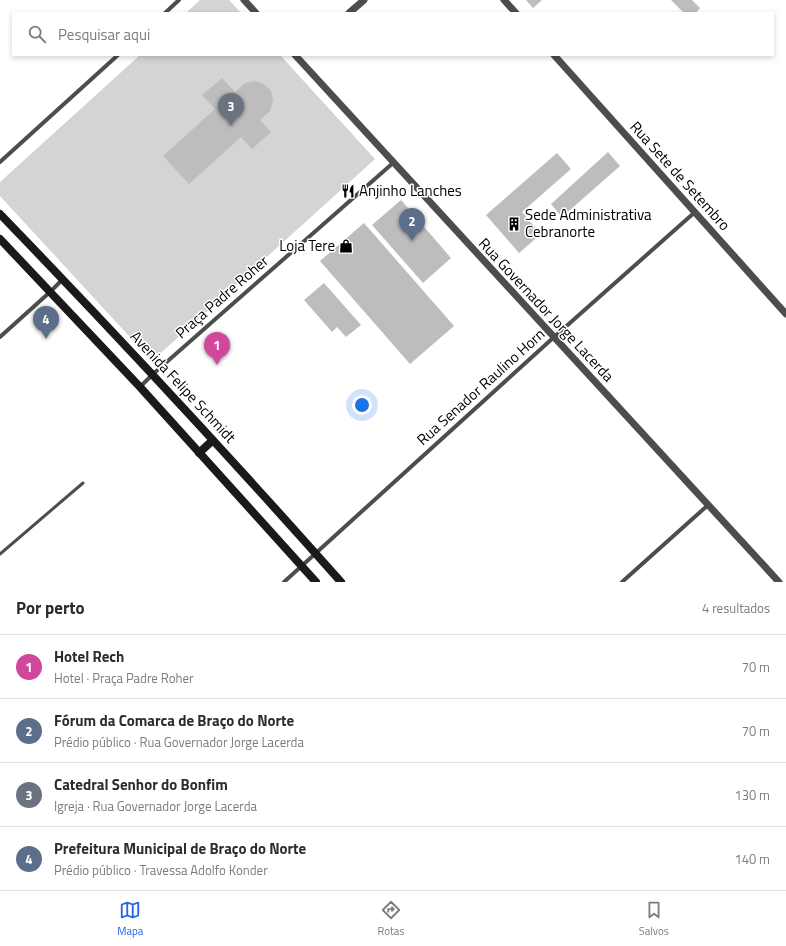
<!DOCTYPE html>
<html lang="pt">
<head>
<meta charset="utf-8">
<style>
	:root { --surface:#fff; --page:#f7f7f7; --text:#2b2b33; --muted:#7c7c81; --line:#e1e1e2; --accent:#2563eb }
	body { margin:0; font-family:"Titillium Web",sans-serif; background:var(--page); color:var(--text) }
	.you { position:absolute; left:362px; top:405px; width:14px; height:14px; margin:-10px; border:3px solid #fff; border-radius:50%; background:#1a73e8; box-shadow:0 0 0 6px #1a73e833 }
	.badge { display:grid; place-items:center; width:26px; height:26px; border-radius:50%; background:var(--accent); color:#fff; font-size:13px; font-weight:700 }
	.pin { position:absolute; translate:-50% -33px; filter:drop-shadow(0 1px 2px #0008) }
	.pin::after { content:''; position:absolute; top:21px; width:14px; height:12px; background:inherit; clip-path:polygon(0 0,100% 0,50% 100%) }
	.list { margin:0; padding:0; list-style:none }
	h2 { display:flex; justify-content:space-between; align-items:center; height:52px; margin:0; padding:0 16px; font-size:17px }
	h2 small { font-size:13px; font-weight:400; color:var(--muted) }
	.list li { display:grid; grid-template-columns:26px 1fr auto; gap:12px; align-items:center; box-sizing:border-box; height:64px; padding:0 16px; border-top:1px solid var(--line) }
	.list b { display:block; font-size:15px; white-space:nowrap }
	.list p { margin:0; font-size:13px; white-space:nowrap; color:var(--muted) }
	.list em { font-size:13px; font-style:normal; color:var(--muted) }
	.icon { flex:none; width:22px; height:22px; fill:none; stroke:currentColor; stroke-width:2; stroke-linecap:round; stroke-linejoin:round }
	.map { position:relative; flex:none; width:786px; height:582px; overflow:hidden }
	.search { position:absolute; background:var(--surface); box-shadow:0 2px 6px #0003; left:12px; right:12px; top:12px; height:44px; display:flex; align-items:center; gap:10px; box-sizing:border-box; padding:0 14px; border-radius:0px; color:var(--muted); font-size:15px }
	.sheet { height:308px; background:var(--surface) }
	nav { display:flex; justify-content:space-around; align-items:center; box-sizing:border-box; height:56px; border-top:1px solid var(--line); background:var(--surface); font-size:11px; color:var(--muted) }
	nav a { display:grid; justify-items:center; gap:2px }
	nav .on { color:var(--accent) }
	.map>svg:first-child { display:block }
	.green { fill:#d4d4d4 }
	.building { fill:#bdbdbd }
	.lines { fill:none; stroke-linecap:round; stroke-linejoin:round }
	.service { stroke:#4d4d4d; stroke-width:3 }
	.minor { stroke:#4d4d4d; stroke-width:4 }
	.tertiary { stroke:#4d4d4d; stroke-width:7 }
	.secondary { stroke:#1a1a1a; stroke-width:8 }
	.labels { text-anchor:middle; stroke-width:3; stroke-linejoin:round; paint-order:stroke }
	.street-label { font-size:15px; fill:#000; stroke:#fff }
	.poi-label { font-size:15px; fill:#000; stroke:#fff; text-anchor:start }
</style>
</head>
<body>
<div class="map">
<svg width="786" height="582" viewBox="0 0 786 582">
	<rect width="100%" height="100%" fill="#fff"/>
	<path class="green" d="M200 0H229L241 13H186Z
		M140 55H280L375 159 152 361 0 196V182Z"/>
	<path class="building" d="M526 0H542L533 8Z
		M671 0H692L700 8 696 13H684Z
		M222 78 235 92 245 83 255 81 264 84 271 91 273 101 270 111 260 120 271 132 252 149 241 137 189 184 163 156 215 109 202 95Z
		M608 152 620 166 562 217 551 204Z
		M557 153 571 169 522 212 541 234 519 253 486 215Z
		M401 200 451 258 423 283 372 225Z
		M364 223 454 326 410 364 320 261Z
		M324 283 361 325 346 337 337 327 332 332 304 300Z"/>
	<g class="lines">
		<path class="service" d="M0 554 83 483"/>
		<path class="minor" d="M165 13 179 0
			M0 162 118 55
			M0 337 50 292 63 279
			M140 387 153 374 393 163
			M284 582 553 338 695 212
			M622 582 708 505"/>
		<path class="tertiary" d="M244 0 256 13
			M504 0 516 13
			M349 13 364 0
			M295 55 779 582
			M554 55 786 314"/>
		<path class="secondary" d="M0 214C116 334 230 457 341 582
			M0 239 140 387 316 582
			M199 453 213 440"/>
	</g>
	<defs>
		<g id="restaurant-bare" transform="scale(1.08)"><path d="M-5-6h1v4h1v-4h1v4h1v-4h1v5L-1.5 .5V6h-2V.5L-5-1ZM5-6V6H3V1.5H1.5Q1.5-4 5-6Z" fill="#000" stroke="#fff" stroke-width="2.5" paint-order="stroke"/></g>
		<g id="building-bare" transform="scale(1.08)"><path d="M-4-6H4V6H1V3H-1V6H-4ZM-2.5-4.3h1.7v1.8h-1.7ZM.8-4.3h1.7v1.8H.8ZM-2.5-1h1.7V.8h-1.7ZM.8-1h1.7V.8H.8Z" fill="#000" stroke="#fff" stroke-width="2.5" paint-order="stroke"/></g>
		<g id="shop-bare" transform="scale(1.08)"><path d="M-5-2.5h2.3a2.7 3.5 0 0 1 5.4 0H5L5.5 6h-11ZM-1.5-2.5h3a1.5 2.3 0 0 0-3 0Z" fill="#000" stroke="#fff" stroke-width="2.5" paint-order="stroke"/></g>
	</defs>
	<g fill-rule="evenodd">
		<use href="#restaurant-bare" x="348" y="191"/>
		<use href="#building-bare" x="514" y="224"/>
		<use href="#shop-bare" x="346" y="246"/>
	</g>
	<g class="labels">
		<g class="street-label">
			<text transform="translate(680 176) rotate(48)" y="5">Rua Sete de Setembro</text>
			<text transform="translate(222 297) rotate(-41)" y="5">Praça Padre Roher</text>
			<text transform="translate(546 310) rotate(47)" y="5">Rua Governador Jorge Lacerda</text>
			<text transform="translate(183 387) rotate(47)" y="5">Avenida Felipe Schmidt</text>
			<text transform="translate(481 387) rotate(-42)" y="5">Rua Senador Raulino Horn</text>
		</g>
		<g class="poi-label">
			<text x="359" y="196">Anjinho Lanches</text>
			<text x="525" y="220">Sede Administrativa<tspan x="525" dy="17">Cebranorte</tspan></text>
			<text x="335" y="251" text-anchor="end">Loja Tere</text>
		</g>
	</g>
</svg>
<div class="you"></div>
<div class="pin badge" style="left:217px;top:365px;background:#d1479c">1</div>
<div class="pin badge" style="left:412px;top:241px;background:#5c6f8a">2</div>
<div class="pin badge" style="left:231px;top:126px;background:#6b7280">3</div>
<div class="pin badge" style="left:46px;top:339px;background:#5c6f8a">4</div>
<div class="search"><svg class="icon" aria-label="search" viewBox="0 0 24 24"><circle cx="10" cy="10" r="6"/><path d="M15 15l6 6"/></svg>Pesquisar aqui</div>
</div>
<section class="sheet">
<h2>Por perto<small>4 resultados</small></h2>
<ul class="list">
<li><span class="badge" style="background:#d1479c">1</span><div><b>Hotel Rech</b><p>Hotel · Praça Padre Roher</p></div><em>70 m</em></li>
<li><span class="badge" style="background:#5c6f8a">2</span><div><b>Fórum da Comarca de Braço do Norte</b><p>Prédio público · Rua Governador Jorge Lacerda</p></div><em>70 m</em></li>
<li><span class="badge" style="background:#6b7280">3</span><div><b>Catedral Senhor do Bonfim</b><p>Igreja · Rua Governador Jorge Lacerda</p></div><em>130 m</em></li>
<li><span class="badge" style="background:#5c6f8a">4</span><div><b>Prefeitura Municipal de Braço do Norte</b><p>Prédio público · Travessa Adolfo Konder</p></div><em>140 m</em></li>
</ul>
</section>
<nav>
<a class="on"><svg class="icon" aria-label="map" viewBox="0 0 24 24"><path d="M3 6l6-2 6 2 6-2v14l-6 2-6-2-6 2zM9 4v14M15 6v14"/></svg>Mapa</a>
<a><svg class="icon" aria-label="directions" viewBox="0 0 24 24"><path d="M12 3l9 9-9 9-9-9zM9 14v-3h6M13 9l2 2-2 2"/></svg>Rotas</a>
<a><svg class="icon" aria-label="saved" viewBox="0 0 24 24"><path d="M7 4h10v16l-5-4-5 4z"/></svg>Salvos</a>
</nav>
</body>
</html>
